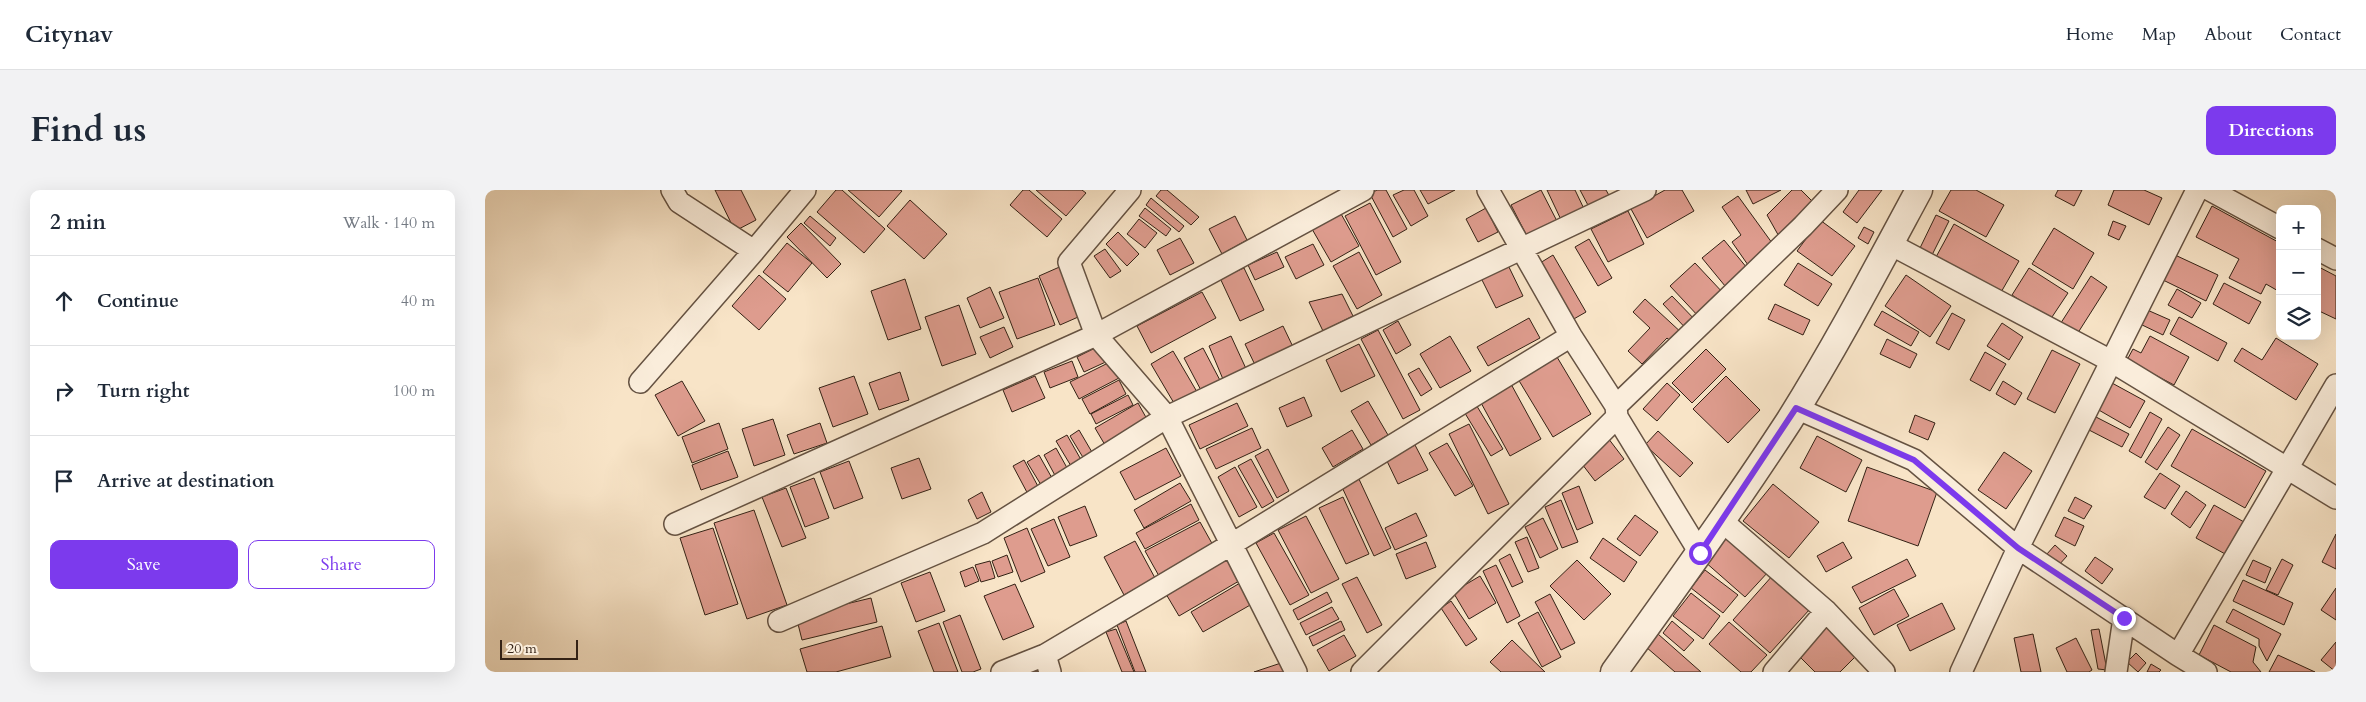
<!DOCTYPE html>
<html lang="en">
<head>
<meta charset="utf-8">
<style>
	:root { --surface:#fff; --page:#f2f2f3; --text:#1f2937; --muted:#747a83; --line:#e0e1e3; --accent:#7c3aed }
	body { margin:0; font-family:Cardo,serif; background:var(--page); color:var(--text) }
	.controls { position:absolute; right:15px; top:15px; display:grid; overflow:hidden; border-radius:10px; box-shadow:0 5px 20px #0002 }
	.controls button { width:45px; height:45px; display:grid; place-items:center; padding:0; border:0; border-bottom:1px solid var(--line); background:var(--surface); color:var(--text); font:25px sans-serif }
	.scale { position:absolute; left:15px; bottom:12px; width:78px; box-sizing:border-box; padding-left:5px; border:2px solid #342215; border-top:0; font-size:14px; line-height:18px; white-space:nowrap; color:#342215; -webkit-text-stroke:4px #faeddb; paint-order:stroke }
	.stop { position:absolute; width:15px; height:15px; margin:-11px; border:4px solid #7c3aed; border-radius:50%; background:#fff }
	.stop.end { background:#7c3aed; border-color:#fff; box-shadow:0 1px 5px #0008 }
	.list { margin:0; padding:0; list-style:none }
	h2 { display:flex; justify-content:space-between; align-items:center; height:65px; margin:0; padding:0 20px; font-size:21px }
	h2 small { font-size:16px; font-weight:400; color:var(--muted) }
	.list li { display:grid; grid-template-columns:32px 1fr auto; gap:15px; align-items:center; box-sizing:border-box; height:90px; padding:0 20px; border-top:1px solid var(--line) }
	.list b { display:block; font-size:19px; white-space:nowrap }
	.list em { font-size:16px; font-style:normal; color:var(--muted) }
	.actions { display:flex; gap:10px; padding:15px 20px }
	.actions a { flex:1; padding:11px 0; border:1px solid var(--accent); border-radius:10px; text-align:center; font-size:18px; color:var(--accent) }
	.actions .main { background:var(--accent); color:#fff }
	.icon { flex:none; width:28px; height:28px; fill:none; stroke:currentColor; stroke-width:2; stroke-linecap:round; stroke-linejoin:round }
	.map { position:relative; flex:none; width:1851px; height:482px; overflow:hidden; border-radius:10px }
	header { display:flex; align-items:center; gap:30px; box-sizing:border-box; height:70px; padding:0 25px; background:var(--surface); border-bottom:1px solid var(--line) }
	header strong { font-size:24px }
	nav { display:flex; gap:28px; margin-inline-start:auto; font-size:18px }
	.intro { display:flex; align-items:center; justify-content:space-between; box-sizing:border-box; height:120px; padding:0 30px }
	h1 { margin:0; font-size:35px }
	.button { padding:12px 22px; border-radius:10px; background:var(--accent); color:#fff; font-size:18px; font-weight:700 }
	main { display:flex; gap:30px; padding:0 30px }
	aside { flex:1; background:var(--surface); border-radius:10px; box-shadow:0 5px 20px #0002 }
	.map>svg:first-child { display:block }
	.building { fill:#de9c8e; stroke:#342215 }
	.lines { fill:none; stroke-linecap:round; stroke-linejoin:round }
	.minor-casing { stroke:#655242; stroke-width:24 }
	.tertiary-casing { stroke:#655242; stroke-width:29 }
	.minor { stroke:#faeddb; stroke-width:21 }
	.tertiary { stroke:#faeddb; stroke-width:26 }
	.route { stroke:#7c3aed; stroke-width:6 }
</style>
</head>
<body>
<header>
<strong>Citynav</strong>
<nav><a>Home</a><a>Map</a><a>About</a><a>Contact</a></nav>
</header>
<div class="intro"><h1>Find us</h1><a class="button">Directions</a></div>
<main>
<aside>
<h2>2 min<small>Walk · 140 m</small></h2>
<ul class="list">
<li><svg class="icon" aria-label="ahead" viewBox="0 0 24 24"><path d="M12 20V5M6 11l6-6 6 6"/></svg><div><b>Continue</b></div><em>40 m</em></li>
<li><svg class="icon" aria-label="right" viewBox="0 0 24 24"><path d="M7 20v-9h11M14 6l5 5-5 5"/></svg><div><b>Turn right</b></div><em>100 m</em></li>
<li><svg class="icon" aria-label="arrive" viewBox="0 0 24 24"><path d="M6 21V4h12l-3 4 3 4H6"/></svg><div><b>Arrive at destination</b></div></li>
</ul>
<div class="actions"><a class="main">Save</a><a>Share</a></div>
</aside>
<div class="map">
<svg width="1851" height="482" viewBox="0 0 1851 482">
	<rect width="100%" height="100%" fill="#f8e4c7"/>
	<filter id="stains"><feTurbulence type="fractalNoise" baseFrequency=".004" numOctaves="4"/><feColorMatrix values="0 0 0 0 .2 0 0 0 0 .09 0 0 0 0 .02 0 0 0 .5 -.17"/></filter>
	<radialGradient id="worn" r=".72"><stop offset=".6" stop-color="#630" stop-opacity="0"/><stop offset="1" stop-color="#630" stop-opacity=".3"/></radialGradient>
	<path class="building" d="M230 0H256L271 30 250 41Z
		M351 0H357L400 39 379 63 332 22Z
		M363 0H415L417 1 394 27Z
		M538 0H544L577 29 562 47 525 15Z
		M551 0H597L601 3 581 26Z
		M676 0H682L714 27 706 35 671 6Z
		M892 0H901L922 39 908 47 885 4Z
		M919 0H929L943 26 926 36 908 5Z
		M935 0H970L943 14Z
		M1056 0 1074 35 1044 50 1026 15Z
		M1062 0H1090L1101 23 1078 34Z
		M1095 0H1121L1126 9 1105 19Z
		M1180 0H1197L1209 21 1162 48 1146 19Z
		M1261 0H1296L1268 14Z
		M1307 0H1316L1332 16 1296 50 1282 25Z
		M1374 0H1397L1372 33 1358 22Z
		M1466 0H1491L1519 15 1501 47 1454 21Z
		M1573 0H1597L1589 16 1570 6Z
		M1629 0H1659L1677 8 1664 35 1623 15Z
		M1253 6 1290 57 1263 75 1247 52 1256 45 1237 17Z
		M666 8 699 36 694 42 661 15Z
		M425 10 462 44 439 69 402 36Z
		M885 13 916 72 891 85 860 26Z
		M1727 16 1795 53V102L1781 94 1776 104 1744 88 1754 69 1711 47Z
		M660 18 686 39 681 46 654 26Z
		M1001 18 1013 42 993 52 981 29Z
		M1143 21 1159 54 1123 72 1106 39Z
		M855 22 874 56 846 72 827 39Z
		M1451 25 1464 31 1447 65 1435 58Z
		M325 26 351 48 345 56 319 33Z
		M750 26 762 50 737 64 724 39Z
		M654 29 672 43 660 58 642 44Z
		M1335 30 1370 56 1347 86 1312 61Z
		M1628 31 1641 36 1634 50 1623 45Z
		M316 33 356 74 342 88 302 47Z
		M1469 34 1534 71 1515 104 1451 67Z
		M1379 37 1389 42 1383 54 1373 48Z
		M1569 38 1609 63 1588 99 1547 74Z
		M633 42 654 64 642 76 621 54Z
		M695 48 709 73 685 85 672 60Z
		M1104 49 1127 88 1113 96 1090 57Z
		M1239 50 1267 84 1245 102 1217 68Z
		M302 53 327 73 303 102 278 82Z
		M828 54 839 75 811 89 800 67Z
		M620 59 636 81 625 88 609 66Z
		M792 62 799 77 770 90 763 75Z
		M874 62 897 105 872 119 848 76Z
		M1068 65 1101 122 1087 130 1055 73Z
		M1690 65 1733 85 1721 111 1678 90Z
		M1022 73 1038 106 1011 118 995 86Z
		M1210 73 1240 105 1215 128 1185 96Z
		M1313 73 1347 94 1333 116 1299 95Z
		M579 75 600 124 575 135 554 86Z
		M1832 76 1851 86V129L1832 120Z
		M759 78 779 120 755 131 735 88Z
		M1544 78 1583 103 1565 130 1527 105Z
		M274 85 301 109 274 140 247 116Z
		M1421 85 1466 116 1445 147 1400 116Z
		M1606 86 1622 97 1589 149 1572 139Z
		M553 88 570 135 532 149 514 102Z
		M420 89 436 139 403 150 386 101Z
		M1739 93 1776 112 1764 134 1728 114Z
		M505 97 519 128 495 138 482 108Z
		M1692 99 1716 113 1707 128 1683 115Z
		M717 102 731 128 666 163 652 136Z
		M857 104 868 126 838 141 824 112Z
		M1187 106 1215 135 1206 144 1178 114Z
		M1160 109 1199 145 1190 155 1182 148 1157 174 1143 161 1165 138 1148 122Z
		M1290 114 1325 130 1318 145 1283 129Z
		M474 115 491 164 457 176 440 127Z
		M1660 119 1685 130 1678 145 1653 133Z
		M1397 121 1434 142 1426 156 1389 135Z
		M1467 123 1480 130 1464 160 1451 153Z
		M1694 127 1742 153 1733 171 1685 144Z
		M1044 128 1055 148 1003 176 992 157Z
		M913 131 926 155 911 164 898 140Z
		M1517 133 1538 147 1524 170 1502 156Z
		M798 136 809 159 771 177 760 154Z
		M519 137 528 157 505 168 495 147Z
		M893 140 935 220 918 229 876 149Z
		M746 146 763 183 740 194 724 156Z
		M965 146 986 181 955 198 935 164Z
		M1665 146 1704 167 1689 195 1642 170 1648 159 1656 163Z
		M1791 148 1833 174 1811 210 1749 171 1757 158 1777 170Z
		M1402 149 1432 164 1425 178 1395 164Z
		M618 154 625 170 599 182 592 167Z
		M874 154 890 186 856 202 841 170Z
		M718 158 738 196 719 206 699 168Z
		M1221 159 1241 179 1207 213 1187 193Z
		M1567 160 1595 174 1570 223 1542 209Z
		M688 161 715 207 693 220 666 174Z
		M1500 162 1521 174 1505 201 1485 190Z
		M1072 167 1106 224 1068 247 1033 189Z
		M587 171 593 187 565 198 559 182Z
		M625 172 634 188 594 209 585 192Z
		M934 178 947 199 936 206 923 184Z
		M415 182 424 210 394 220 384 193Z
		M369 186 383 224 348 237 334 198Z
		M550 186 560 208 527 222 518 200Z
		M1241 186 1275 220 1243 253 1208 219Z
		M634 190 641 204 605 224 597 209Z
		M197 191 220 231 193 246 170 205Z
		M1518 191 1537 203 1530 215 1511 204Z
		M1182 193 1195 205 1172 231 1158 219Z
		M1627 193 1660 211 1645 238 1612 219Z
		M1026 194 1056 249 1025 266 995 211Z
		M643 205 648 215 611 234 606 224Z
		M819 207 827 226 802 237 794 218Z
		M883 211 903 245 886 255 866 221Z
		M653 213 663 231 620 255 610 238Z
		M752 213 763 236 715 259 704 235Z
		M990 213 1018 259 1006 266 978 220Z
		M1665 222 1677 229 1656 268 1644 261Z
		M1430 225 1450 233 1443 250 1424 242Z
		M1611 227 1644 244 1637 257 1604 240Z
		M288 229 300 265 269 276 257 239Z
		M234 233 243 259 207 273 197 247Z
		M335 233 342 253 309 264 302 245Z
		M984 234 1024 314 1003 324 964 244Z
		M1683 237 1695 245 1672 280 1660 272Z
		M767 238 776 258 731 279 721 259Z
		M1707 239 1781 281 1760 318 1686 276Z
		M594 240 611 269 602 274 585 246Z
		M867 240 878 259 848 277 837 258Z
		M1173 241 1208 273 1195 287 1160 255Z
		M582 245 599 275 589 281 571 251Z
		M1332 246 1377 270 1361 302 1315 278Z
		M1123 248 1139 269 1110 291 1094 270Z
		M962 253 988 296 970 306 944 263Z
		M930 255 943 280 913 294 901 269Z
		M571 258 586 285 573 291 559 265Z
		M681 258 696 286 650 310 635 282Z
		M783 259 804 301 792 308 770 266Z
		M243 261 253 287 216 300 207 275Z
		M1519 262 1547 281 1521 319 1493 300Z
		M554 265 572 297 561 303 542 272Z
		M434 268 446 299 417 309 406 278Z
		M766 269 789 311 777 318 753 276Z
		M539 270 556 302 545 308 528 276Z
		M364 271 378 308 349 319 335 282Z
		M750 277 772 317 754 327 733 287Z
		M1382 277 1452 302 1433 356 1363 331Z
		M1675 283 1695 296 1680 319 1659 307Z
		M873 287 906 358 889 366 856 295Z
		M329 288 344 328 320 337 305 297Z
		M695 293 706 311 659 338 649 320Z
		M1288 294 1334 332 1304 368 1258 331Z
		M1094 296 1108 333 1092 340 1077 303Z
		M301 298 321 348 297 357 277 307Z
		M1701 301 1721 315 1705 338 1686 324Z
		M497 302 506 322 492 329 483 310Z
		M858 307 884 364 861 374 834 318Z
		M1590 307 1607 316 1599 329 1583 321Z
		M1076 310 1093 352 1077 358 1060 317Z
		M706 314 714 330 660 359 651 343Z
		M1729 315 1759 332 1742 365 1711 348Z
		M600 316 612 346 585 356 573 327Z
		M269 320 302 415 262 429 229 333Z
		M931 323 942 346 910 360 900 338Z
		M1150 325 1173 342 1155 366 1132 349Z
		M821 326 854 389 826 403 793 340Z
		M1579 327 1599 336 1590 356 1570 346Z
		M1058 328 1073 359 1055 368 1040 337Z
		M569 329 585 367 563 376 546 339Z
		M715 332 729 357 674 386 660 361Z
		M228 338 253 414 220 425 195 348Z
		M542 338 560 382 536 392 519 348Z
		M789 343 824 405 805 415 771 353Z
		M1851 344V379L1837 372Z
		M1242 345 1284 381 1260 407 1219 371Z
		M1042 347 1054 378 1043 382 1030 352Z
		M1118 348 1152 372 1139 392 1105 368Z
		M650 351 670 388 639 405 619 367Z
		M941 352 951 377 921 389 911 364Z
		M1358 352 1367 368 1341 382 1332 366Z
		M1570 355 1582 366 1573 376 1561 365Z
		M1025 364 1038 392 1027 397 1014 370Z
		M522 365 528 382 513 387 507 371Z
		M1610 367 1628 379 1617 394 1600 381Z
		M741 368 754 391 694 426 681 404Z
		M1422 369 1431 386 1376 413 1367 397Z
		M1797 369 1808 375 1793 405 1781 400Z
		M1092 370 1126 404 1099 430 1065 396Z
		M1768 370 1786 378 1780 393 1761 385Z
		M505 371 510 388 496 392 490 375Z
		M1011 375 1035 426 1022 433 998 381Z
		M488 377 494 391 480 397 475 382Z
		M1220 380 1253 405 1238 423 1206 398Z
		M445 382 460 421 431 432 416 393Z
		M1288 385 1325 419 1285 463 1248 430Z
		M995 386 1011 413 984 429 968 402Z
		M872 387 897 435 882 443 857 394Z
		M1758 390 1808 413 1799 435 1748 411Z
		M755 393 767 414 718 442 706 422Z
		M530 394 549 437 518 450 499 406Z
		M1851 398V430L1836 420Z
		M1409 399 1424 426 1389 445 1374 418Z
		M842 402 847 412 813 430 808 420Z
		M1206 403 1235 426 1218 449 1188 426Z
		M1065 404 1090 453 1076 460 1050 412Z
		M386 408 392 432 317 450 311 426Z
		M966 411 992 449 981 456 956 418Z
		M1457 413 1470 439 1425 461 1412 435Z
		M847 417 854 429 821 445 815 433Z
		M1748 419 1796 444 1782 471 1774 456V449L1741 432Z
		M1053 422 1076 467 1057 477 1033 433Z
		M475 425 496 479 488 482H477L458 432Z
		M641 431 661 482H650L632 435Z
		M856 431 860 440 828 456 824 447Z
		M1187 431 1209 450 1199 461 1178 443Z
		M1244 432 1282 465 1266 482H1256L1224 454Z
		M454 433 473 482H449L433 441Z
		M1340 434 1371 466 1355 482H1330L1311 463Z
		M1729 435 1771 457 1768 472 1776 482H1746L1714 465Z
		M397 436 406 467 351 482H322L315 459Z
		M631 439 649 482H637L621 442Z
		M1614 439 1622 480 1613 479 1606 440Z
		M1173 444 1216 482H1190L1161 457Z
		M1548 444 1556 482H1536L1529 448Z
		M859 445 871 466 844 481 832 460Z
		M1591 448 1607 480 1604 482H1582L1571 458Z
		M1027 450 1060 482H1016L1005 472Z
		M1851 452V482L1836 470Z
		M1651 463 1661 473 1653 482 1642 472Z
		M1793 465 1830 482H1784Z
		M802 471 806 482H769Z
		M1666 474 1676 480 1674 482H1662Z"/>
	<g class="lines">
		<g class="minor-casing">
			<path id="minor" d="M645 0 584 72 611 145 682 227 811 482
				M1003 0 1086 146 1131 216 1132 227 1215 363
				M1725 0 1795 38
				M1405 54 1626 171 1851 308
				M1832 59 1851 69
				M269 61 320 0
				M155 192 269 61 194 12 187 0
				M1131 216 1318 36 1352 0
				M1311 218 1429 270 1533 358 1693 465 1851 195
				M1237 331 1341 421 1399 482
				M190 334 611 145 878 0
				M294 431 498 343 682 227 1160 0
				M1693 465 1721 482
				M517 482 560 465
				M565 482 560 465 747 354 1086 146
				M877 482 1132 227
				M1289 482 1341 421
				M1476 482 1533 358 1712 0
				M1631 482 1639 428"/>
		</g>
		<g class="tertiary-casing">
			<path id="tertiary" d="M1129 482C1189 399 1248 317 1304 231 1351 156 1392 78 1434 0"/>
		</g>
		<use href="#minor" class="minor"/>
		<use href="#tertiary" class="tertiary"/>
	</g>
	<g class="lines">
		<path class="route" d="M1215 363 1311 218 1429 270 1533 358 1639 428"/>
	</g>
	<rect width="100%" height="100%" filter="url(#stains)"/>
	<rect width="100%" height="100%" fill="url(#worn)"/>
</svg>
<div class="controls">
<button>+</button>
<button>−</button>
<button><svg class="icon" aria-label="layers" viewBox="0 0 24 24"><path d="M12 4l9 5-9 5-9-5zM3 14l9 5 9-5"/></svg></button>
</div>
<div class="scale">20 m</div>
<div class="stop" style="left:1215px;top:363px"></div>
<div class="stop end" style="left:1639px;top:428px"></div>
</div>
</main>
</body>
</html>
